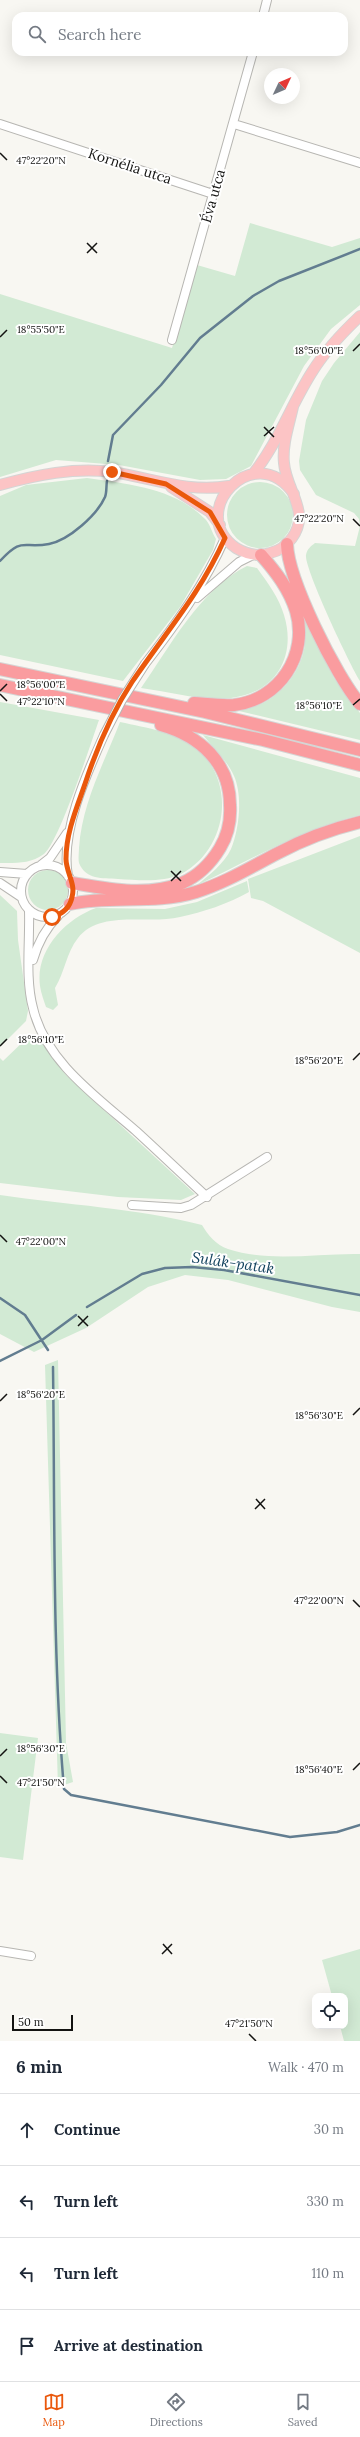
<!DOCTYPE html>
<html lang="en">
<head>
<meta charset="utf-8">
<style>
	:root { --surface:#fff; --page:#f2f2f3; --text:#1f2937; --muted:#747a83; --line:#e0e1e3; --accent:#ea580c }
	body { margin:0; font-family:Lora,serif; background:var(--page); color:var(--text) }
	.controls { position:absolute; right:12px; bottom:12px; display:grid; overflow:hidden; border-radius:8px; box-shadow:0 4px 16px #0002 }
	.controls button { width:36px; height:36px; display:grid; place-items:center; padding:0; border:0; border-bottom:1px solid var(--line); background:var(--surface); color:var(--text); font:20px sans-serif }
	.compass { position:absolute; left:264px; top:68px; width:36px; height:36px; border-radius:50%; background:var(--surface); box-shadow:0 4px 16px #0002; rotate:46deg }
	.scale { position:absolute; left:12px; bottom:10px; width:61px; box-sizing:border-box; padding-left:4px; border:2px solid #131311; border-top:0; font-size:11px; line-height:14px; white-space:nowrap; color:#131311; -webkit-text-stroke:3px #fff; paint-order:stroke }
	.stop { position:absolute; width:12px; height:12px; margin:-9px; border:3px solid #ea580c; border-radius:50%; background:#fff }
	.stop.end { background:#ea580c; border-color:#fff; box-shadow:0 1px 4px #0008 }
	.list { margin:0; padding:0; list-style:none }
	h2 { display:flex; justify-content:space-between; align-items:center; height:52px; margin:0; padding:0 16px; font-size:17px }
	h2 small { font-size:13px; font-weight:400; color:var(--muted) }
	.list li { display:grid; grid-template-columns:26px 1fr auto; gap:12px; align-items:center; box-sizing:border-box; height:72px; padding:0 16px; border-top:1px solid var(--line) }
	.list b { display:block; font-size:15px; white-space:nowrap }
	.list em { font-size:13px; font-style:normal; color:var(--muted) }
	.icon { flex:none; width:22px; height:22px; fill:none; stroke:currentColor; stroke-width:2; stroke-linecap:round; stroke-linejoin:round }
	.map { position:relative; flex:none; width:360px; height:2041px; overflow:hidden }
	.search { position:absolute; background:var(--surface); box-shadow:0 4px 16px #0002; left:12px; right:12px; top:12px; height:44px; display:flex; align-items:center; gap:10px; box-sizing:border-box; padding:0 14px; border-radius:12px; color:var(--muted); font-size:15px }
	.sheet { height:340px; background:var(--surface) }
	nav { display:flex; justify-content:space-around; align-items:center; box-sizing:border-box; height:56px; border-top:1px solid var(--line); background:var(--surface); font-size:11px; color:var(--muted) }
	nav a { display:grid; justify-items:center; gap:2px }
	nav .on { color:var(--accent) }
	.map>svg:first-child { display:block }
	.green { fill:#d2ead4 }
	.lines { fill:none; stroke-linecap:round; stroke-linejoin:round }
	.stream { stroke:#627d90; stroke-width:2.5 }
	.minor-casing { stroke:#b7b6b2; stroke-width:10 }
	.major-casing { stroke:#d5d5d4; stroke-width:12 }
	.highway-casing { stroke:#d5d5d4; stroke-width:14 }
	.minor { stroke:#fff; stroke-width:8 }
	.major { stroke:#fcc4c5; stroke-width:10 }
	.highway { stroke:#fa9c9f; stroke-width:12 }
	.minor-bridge-casing { stroke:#b7b6b2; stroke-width:10; stroke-linecap:butt }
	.minor-bridge { stroke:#fff; stroke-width:8 }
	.route { stroke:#ea580c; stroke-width:5 }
	.ticks { fill:none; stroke:#131311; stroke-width:1.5 }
	.labels { text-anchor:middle; stroke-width:4; stroke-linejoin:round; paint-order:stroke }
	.street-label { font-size:14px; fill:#131311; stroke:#fff }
	.water-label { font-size:15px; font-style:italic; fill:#12425e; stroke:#fff }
	.ticks-label { font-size:10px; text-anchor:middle; fill:#131311; stroke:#fff; stroke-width:4; stroke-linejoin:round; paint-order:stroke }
</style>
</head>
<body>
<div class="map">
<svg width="360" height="2041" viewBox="0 0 360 2041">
	<rect width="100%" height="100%" fill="#f8f7f2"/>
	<path class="green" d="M250 223 332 247 360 238V305L331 329 304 366 251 466 226 479 200 480 119 465 56 460 0 477V294L172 348 197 265 235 276Z
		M360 332V681C350 665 304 568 306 555 307 549 311 546 315 543L355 546 360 526 359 519 354 513 316 495 300 470 299 461 306 420 322 381 334 363Z
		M87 478C128 484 174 488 204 518 210 523 212 533 216 539L213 550 180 607 123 681 0 655V496L26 485Z
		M227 515a33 33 0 1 1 66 0a33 33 0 1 1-66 0Z
		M247 566 257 568C268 583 279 598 284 615 297 657 275 693 231 698 201 701 170 692 141 688 169 648 201 588 247 566Z
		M300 607 334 678 360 713V740L239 711C247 708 256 707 263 703 287 691 307 662 305 635 305 625 302 616 300 607Z
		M0 702 99 720C91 743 59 842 44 854 30 864 16 863 0 863Z
		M120 722C147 728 178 732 199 751 237 785 226 851 181 874 162 883 138 880 118 879 102 878 86 880 79 863 78 859 79 852 79 848 82 803 104 763 120 722Z
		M203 735 360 778V815C302 829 251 860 197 885 209 875 224 864 231 849 239 830 243 796 234 776 227 760 214 749 203 735Z
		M360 836V953L263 901 251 898 248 879Z
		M28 890a20 20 0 1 1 40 0a20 20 0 1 1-40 0Z
		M247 881 249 892C228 904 203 912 180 917 150 925 100 909 78 938 66 953 65 972 55 988L58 1005 53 1010 46 1007C44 1001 41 993 40 986 35 951 65 919 96 908L165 909 197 902Z
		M0 895 17 911 18 940 28 1011 26 1021 0 1047Z
		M27 1038H38L66 1075 195 1194 181 1200 118 1197 0 1183V1058L3 1061Z
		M0 1195C67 1205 136 1208 202 1225 208 1235 216 1245 228 1249 269 1263 318 1253 360 1254V1312L332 1307 228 1280 185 1275 148 1287 86 1328 34 1352 0 1334Z
		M58 1360 66 1743 73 1782 58 1787 45 1365Z
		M0 1733 38 1738 23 1860 0 1857Z
		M360 1949V2041H344L340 2026H345V1996H332L322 1960Z"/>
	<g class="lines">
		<path class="stream" d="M108 461 113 435 161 385 200 338 253 296 279 281 360 249
			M0 561C23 536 22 549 49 544 69 540 97 515 105 497 107 492 106 486 107 481
			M0 1298 25 1315 48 1350
			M87 1307 142 1274 165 1268 192 1267 224 1270 360 1295
			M0 1361 42 1340 76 1315
			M53 1367C55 1508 52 1650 64 1789L71 1795 290 1837 337 1832 360 1825"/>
		<g class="minor-casing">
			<path id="minor" d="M263 16 267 0
				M0 124 213 194
				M234 124 360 163
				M172 340 253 52
				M197 598 239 562 253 555
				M145 664C176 624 205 584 225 538
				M21 891a26 26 0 1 1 52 0a26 26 0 1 1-52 0Z
				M41 865 50 858 67 833
				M0 872 27 874
				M68 876C60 833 86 775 104 735
				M0 883 21 897
				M29 911C30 941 25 979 33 1008 45 1061 97 1097 136 1131 160 1153 183 1175 207 1197
				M33 960C38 942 45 929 58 916
				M132 1205 181 1208 191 1205 267 1157
				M0 1951 31 1956"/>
		</g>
		<g class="major-casing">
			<path id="major" d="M293 407C289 425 282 445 284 463 286 490 311 512 292 538 287 545 279 551 270 553 258 557 246 554 236 548 185 513 254 437 294 494
				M253 474C278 443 291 405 312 372 325 351 342 333 360 316
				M0 485C36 475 75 467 112 472 152 478 188 493 229 486
				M171 487 210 512 220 525"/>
		</g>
		<g class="highway-casing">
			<path id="highway" d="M287 544C288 580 336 676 360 704
				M0 669 205 712 360 750
				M0 685 263 740 360 765
				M194 703C207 704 221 706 234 705 279 700 309 655 296 611 289 589 276 572 261 555
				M72 883C108 889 147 897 182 883 198 876 211 863 220 848 228 835 231 821 230 805 230 763 200 736 161 725
				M70 904C112 895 154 905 196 892 225 883 251 867 278 853 304 839 331 829 360 822"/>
		</g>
		<use href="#minor" class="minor"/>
		<use href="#major" class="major"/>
		<use href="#highway" class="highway"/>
		<g class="minor-bridge-casing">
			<path id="minor-bridge" d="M104 735 122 700 145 664"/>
		</g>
		<use href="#minor-bridge" class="minor-bridge"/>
	</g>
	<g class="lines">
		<path class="route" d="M52 917C62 914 70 908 72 897 76 884 66 872 66 859 66 830 79 803 88 775 99 743 113 711 132 682 166 632 200 594 225 538L210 512 166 484 112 472"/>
	</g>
	<path class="ticks" d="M0 153 7 160M87 243 97 253M87 253 97 243M0 337 7 330M353 351 360 344M264 427 274 437M264 436 274 427M353 519 360 526M0 691 7 684M0 694 7 701M353 705 360 699M171 871 181 881M171 881 181 871M0 1046 7 1039M353 1060 360 1053M0 1235 7 1242M78 1316 88 1326M78 1326 88 1316M0 1401 7 1394M353 1415 360 1408M256 1499 265 1509M255 1509 265 1499M353 1600 360 1607M0 1756 7 1749M353 1770 360 1763M0 1776 7 1783M163 1944 172 1954M162 1954 172 1944M249 2034 256 2041"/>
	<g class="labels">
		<g class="street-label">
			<text transform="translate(130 166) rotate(18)" y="5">Kornélia utca</text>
			<text transform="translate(213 196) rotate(-74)" y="5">Éva utca</text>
		</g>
		<g class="water-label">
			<text transform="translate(233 1263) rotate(8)" y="5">Sulák-patak</text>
		</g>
	</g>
	<g class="ticks-label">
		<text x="41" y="164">47°22'20"N</text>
		<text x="41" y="333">18°55'50"E</text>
		<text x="319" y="354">18°56'00"E</text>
		<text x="319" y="522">47°22'20"N</text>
		<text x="41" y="688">18°56'00"E</text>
		<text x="41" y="705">47°22'10"N</text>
		<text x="319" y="709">18°56'10"E</text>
		<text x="41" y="1043">18°56'10"E</text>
		<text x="319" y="1064">18°56'20"E</text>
		<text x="41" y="1245">47°22'00"N</text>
		<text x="41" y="1398">18°56'20"E</text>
		<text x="319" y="1419">18°56'30"E</text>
		<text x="319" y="1604">47°22'00"N</text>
		<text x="41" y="1752">18°56'30"E</text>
		<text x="319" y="1773">18°56'40"E</text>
		<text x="41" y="1786">47°21'50"N</text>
		<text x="249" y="2027">47°21'50"N</text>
	</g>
</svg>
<div class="controls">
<button><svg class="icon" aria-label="locate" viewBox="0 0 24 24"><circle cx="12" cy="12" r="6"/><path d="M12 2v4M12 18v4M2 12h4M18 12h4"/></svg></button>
</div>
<svg class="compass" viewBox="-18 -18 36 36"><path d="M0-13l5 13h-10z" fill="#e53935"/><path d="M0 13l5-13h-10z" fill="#747a83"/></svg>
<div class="scale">50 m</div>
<div class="stop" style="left:52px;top:917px"></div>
<div class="stop end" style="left:112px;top:472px"></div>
<div class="search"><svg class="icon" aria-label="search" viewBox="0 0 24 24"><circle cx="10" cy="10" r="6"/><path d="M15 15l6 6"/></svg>Search here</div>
</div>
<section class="sheet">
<h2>6 min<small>Walk · 470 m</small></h2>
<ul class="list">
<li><svg class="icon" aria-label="ahead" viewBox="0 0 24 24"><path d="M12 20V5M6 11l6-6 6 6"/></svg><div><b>Continue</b></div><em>30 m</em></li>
<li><svg class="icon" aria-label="left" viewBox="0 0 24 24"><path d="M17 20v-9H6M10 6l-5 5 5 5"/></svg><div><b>Turn left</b></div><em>330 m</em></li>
<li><svg class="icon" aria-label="left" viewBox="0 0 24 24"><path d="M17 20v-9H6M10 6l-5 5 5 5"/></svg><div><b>Turn left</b></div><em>110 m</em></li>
<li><svg class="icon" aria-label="arrive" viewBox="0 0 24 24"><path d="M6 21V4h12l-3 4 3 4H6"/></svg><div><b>Arrive at destination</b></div></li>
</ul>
</section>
<nav>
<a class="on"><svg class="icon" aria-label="map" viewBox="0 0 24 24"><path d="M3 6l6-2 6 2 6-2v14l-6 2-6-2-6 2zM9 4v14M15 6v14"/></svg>Map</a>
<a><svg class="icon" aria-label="directions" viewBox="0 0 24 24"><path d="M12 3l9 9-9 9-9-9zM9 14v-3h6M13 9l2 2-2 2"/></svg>Directions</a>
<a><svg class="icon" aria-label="saved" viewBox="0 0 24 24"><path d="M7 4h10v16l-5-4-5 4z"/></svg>Saved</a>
</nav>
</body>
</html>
